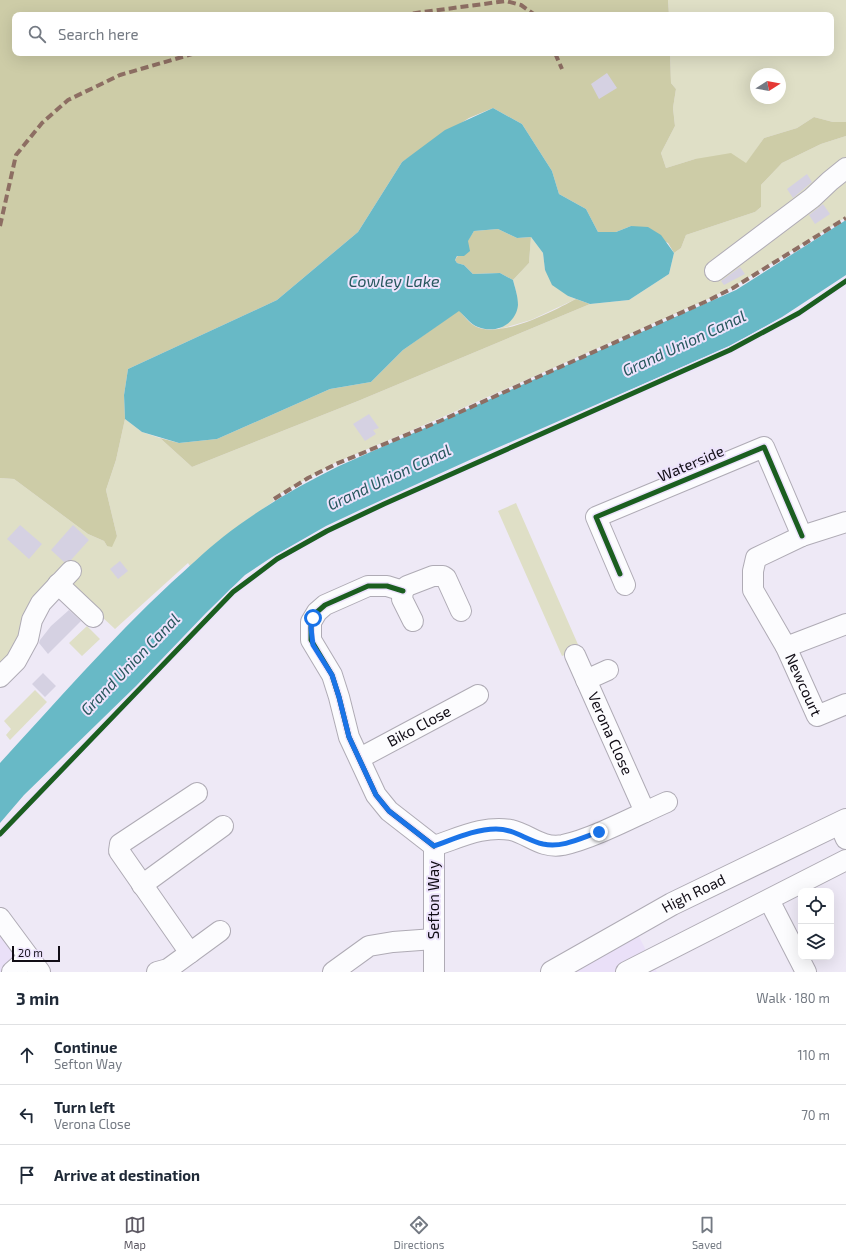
<!DOCTYPE html>
<html lang="en">
<head>
<meta charset="utf-8">
<style>
	:root { --surface:#fff; --page:#f6f6f7; --text:#1f2937; --muted:#747a83; --line:#e0e1e3; --accent:#5e5a64 }
	body { margin:0; font-family:"Exo 2",sans-serif; background:var(--page); color:var(--text) }
	.controls { position:absolute; right:12px; bottom:12px; display:grid; overflow:hidden; border-radius:8px; box-shadow:0 4px 16px #0002 }
	.controls button { width:36px; height:36px; display:grid; place-items:center; padding:0; border:0; border-bottom:1px solid var(--line); background:var(--surface); color:var(--text); font:20px sans-serif }
	.compass { position:absolute; left:750px; top:68px; width:36px; height:36px; border-radius:50%; background:var(--surface); box-shadow:0 4px 16px #0002; rotate:79deg }
	.scale { position:absolute; left:12px; bottom:10px; width:48px; box-sizing:border-box; padding-left:4px; border:2px solid #110d16; border-top:0; font-size:11px; line-height:14px; white-space:nowrap; color:#110d16; -webkit-text-stroke:3px #ede3fc; paint-order:stroke }
	.stop { position:absolute; width:12px; height:12px; margin:-9px; border:3px solid #1a73e8; border-radius:50%; background:#fff }
	.stop.end { background:#1a73e8; border-color:#fff; box-shadow:0 1px 4px #0008 }
	.list { margin:0; padding:0; list-style:none }
	h2 { display:flex; justify-content:space-between; align-items:center; height:52px; margin:0; padding:0 16px; font-size:17px }
	h2 small { font-size:13px; font-weight:400; color:var(--muted) }
	.list li { display:grid; grid-template-columns:26px 1fr auto; gap:12px; align-items:center; box-sizing:border-box; height:60px; padding:0 16px; border-top:1px solid var(--line) }
	.list b { display:block; font-size:15px; white-space:nowrap }
	.list p { margin:0; font-size:13px; white-space:nowrap; color:var(--muted) }
	.list em { font-size:13px; font-style:normal; color:var(--muted) }
	.icon { flex:none; width:22px; height:22px; fill:none; stroke:currentColor; stroke-width:2; stroke-linecap:round; stroke-linejoin:round }
	.map { position:relative; flex:none; width:846px; height:972px; overflow:hidden }
	.search { position:absolute; background:var(--surface); box-shadow:0 4px 16px #0002; left:12px; right:12px; top:12px; height:44px; display:flex; align-items:center; gap:10px; box-sizing:border-box; padding:0 14px; border-radius:8px; color:var(--muted); font-size:15px }
	.sheet { height:232px; background:var(--surface) }
	nav { display:flex; justify-content:space-around; align-items:center; box-sizing:border-box; height:56px; border-top:1px solid var(--line); background:var(--surface); font-size:11px; color:var(--muted) }
	nav a { display:grid; justify-items:center; gap:2px }
	nav .on { color:var(--accent) }
	.map>svg:first-child { display:block }
	.built { fill:#eae0f8 }
	.green { fill:#dfdfc6; fill-rule:evenodd }
	.forest { fill:#cdcca7 }
	.water { fill:#68b9c6 }
	.building { fill:#d5d1e2 }
	.lines { fill:none; stroke-linecap:round; stroke-linejoin:round }
	.minor-casing { stroke:#afabb5; stroke-width:22 }
	.major-casing { stroke:#afabb5; stroke-width:24 }
	.minor { stroke:#fcfcfe; stroke-width:20 }
	.major { stroke:#fcfcfe; stroke-width:22 }
	.quiet { stroke:#8d6e63; stroke-width:4; stroke-dasharray:8 4; stroke-linecap:butt }
	.cycleway-casing { stroke:#ede3fc; stroke-width:8 }
	.cycleway { stroke:#1b5e20; stroke-width:5 }
	.route { stroke:#1a73e8; stroke-width:5 }
	.labels { text-anchor:middle; stroke-width:4; stroke-linejoin:round; paint-order:stroke }
	.street-label { font-size:15px; fill:#110d16; stroke:#ede3fc }
	.water-label { font-size:16px; font-style:italic; fill:#28585e; stroke:#ede3fc }
</style>
</head>
<body>
<div class="map">
<svg width="846" height="972" viewBox="0 0 846 972">
	<rect width="100%" height="100%" fill="#eee9f6"/>
	<path class="built" d="M632 923 657 972H554Z
		M0 924 36 972H0Z"/>
	<path class="green" d="M668 0H846V122H833L814 117 797 128 764 138 746 164 695 159 666 168 661 153 675 126 673 108 676 89 671 83 670 53H831V15H669ZM756 74H780V98H756Z
		M846 136V217L831 227 733 287 706 300 438 419 335 463 273 498 274 501 222 538 190 566 188 563 115 629 72 589 70 585 19 638 0 667V478L14 479 88 534 104 541 107 546 117 536 106 490 116 460 125 419 142 432 160 438 192 467 358 401 590 304 629 300 669 274 674 253 681 248 686 235 755 212 761 207V185L782 163 821 144Z
		M531 237 543 253 545 270 568 296 576 299 531 320 497 330C521 318 520 303 513 280L529 263Z
		M516 503 580 649 562 656 498 511Z
		M87 626 100 639 82 656 69 643Z
		M35 690 47 702 10 740 6 735 11 729 4 721Z"/>
	<path class="forest" d="M0 0H668L669 15H15V53H670L671 83 676 89 673 108 675 126 661 153 666 168 695 159 731 153 746 163 764 138 797 128 814 117 833 122H846V136L821 144 782 163 761 185V207L755 212 686 235 681 248 674 253 668 243 631 226 616 232H598L586 209 559 194 552 171 522 124 493 108 469 118 402 162 358 232 277 300 128 369 124 395 125 419 116 460 106 490 117 536 112 547 107 546 104 541 88 534 14 479 0 478Z
		M498 229 517 238 531 237 529 263 513 280 500 273 473 274 464 265 457 263 455 260 474 231Z
		M576 299 590 304 358 401 192 467 160 438 179 443 217 439 330 389 371 382 403 350 459 310C464 316 470 324 477 327 503 338 553 311 576 299Z"/>
	<path class="water" d="M493 108 522 124 552 171 559 194 586 209 598 232H616L631 226 648 227 661 235 674 253 669 274 629 300 590 304 568 296 552 285 545 270 543 253 531 237 517 238 498 229 474 231 468 241 470 251 464 256H457L455 260 457 263 464 265 473 274 500 273 513 280C515 288 518 296 518 305 516 325 495 334 478 327 470 324 465 316 459 311L403 350 371 382 330 389 217 439 179 443 142 432 125 419 124 395 128 369 277 300 358 232 402 162 445 130Z
		M846 220V275L782 317 730 346 474 458 360 510 326 526 272 557 245 575 206 613 136 686 24 795 0 823V763C56 702 110 640 171 583 188 568 205 551 223 537 259 509 298 486 339 466L736 290Z"/>
	<path class="building" d="M607 73 617 88 599 99 591 84Z
		M807 174 812 182 793 198 787 189Z
		M823 204 830 214 815 224 809 215Z
		M740 267 745 274 724 285 721 281Z
		M369 414 379 428 373 430 376 434 365 441 353 424Z
		M20 525 42 544 29 559 7 539Z
		M73 525 89 540 71 560 64 562 51 550Z
		M120 561 128 571 118 579 110 569Z
		M69 610 81 621 48 654 39 643 40 640 51 626Z
		M43 673 56 686 45 697 32 684Z"/>
	<g class="lines">
		<g class="minor-casing">
			<g id="minor">
				<path d="M715 271 812 198 830 181 846 168"/>
				<path id="s1" d="M846 522 802 536 756 558 753 571V590L786 647 817 716 846 704"/>
				<path d="M58 584 93 617"/>
				<path d="M625 585 596 517 764 447 802 536"/>
				<path d="M403 591 387 586H368L325 605 317 612 311 622V640L332 675 339 697 349 737 376 795 389 811 434 846"/>
				<path d="M413 621 402 599 403 591 407 586 433 576H443L446 578 461 611"/>
				<path d="M786 647 846 624"/>
				<path id="s2" d="M575 655 645 812"/>
				<path d="M0 677 16 661 28 639 32 620 41 603 71 571"/>
				<path d="M586 680 608 670"/>
				<path id="s3" d="M360 758 478 695"/>
				<path d="M839 823 846 839"/>
				<path d="M434 846C459 838 484 825 511 830 529 834 541 849 563 845 595 838 637 815 667 802"/>
				<path d="M142 885 223 826"/>
				<path d="M769 900 806 972"/>
				<path d="M0 918 40 972"/>
				<path d="M190 953 119 851 120 844 197 793"/>
				<path d="M12 972 29 957"/>
				<path d="M157 972 168 969 220 931"/>
				<path d="M333 972 369 946 393 942 434 939"/>
				<path d="M434 972V846"/>
				<path d="M626 972 846 860"/>
			</g>
		</g>
		<g class="major-casing">
			<g id="major">
				<path id="s4" d="M552 972 672 904 846 820"/>
			</g>
		</g>
		<use href="#minor" class="minor"/>
		<use href="#major" class="major"/>
		<path class="quiet" d="M401 15 506 1 521 5 535 15
			M555 53 562 69
			M0 226 16 155 42 123 68 100 120 75 196 53
			M274 499 308 478 336 464 440 421 707 301 733 288 846 218"/>
		<g class="cycleway-casing">
			<path id="cycleway" d="M620 574 596 517 764 447 802 536
				M403 591 387 586H368L325 605 317 612 311 622V640L332 675 339 697 349 737 376 795 389 811 434 846
				M0 834 233 592 277 559 327 531 384 504 730 350 799 313 846 281"/>
		</g>
		<use href="#cycleway" class="cycleway"/>
	</g>
	<g class="lines">
		<path class="route" d="M313 618 311 628 313 645 332 675 339 697 349 737 376 795 389 811 434 846C454 839 475 829 496 829 514 829 526 840 543 844 563 848 581 838 599 832"/>
	</g>
	<g class="labels">
		<g class="street-label">
			<text transform="translate(691 464) rotate(-23)" y="5">Waterside</text>
			<text dy="5" stroke="none"><textPath href="#s1" startOffset="237">Newcourt</textPath></text>
			<text dy="5" stroke="none"><textPath href="#s3" startOffset="67">Biko Close</textPath></text>
			<text dy="5" stroke="none"><textPath href="#s2" startOffset="86">Verona Close</textPath></text>
			<text dy="5" stroke="none"><textPath href="#s4" startOffset="162">High Road</textPath></text>
			<text transform="translate(434 900) rotate(-90)" y="5">Sefton Way</text>
		</g>
		<g class="water-label">
			<text x="394" y="287">Cowley Lake</text>
			<text transform="translate(684 343) rotate(-25)" y="6">Grand Union Canal</text>
			<text transform="translate(389 477) rotate(-25)" y="6">Grand Union Canal</text>
			<text transform="translate(130 664) rotate(-46)" y="6">Grand Union Canal</text>
		</g>
	</g>
</svg>
<div class="controls">
<button><svg class="icon" aria-label="locate" viewBox="0 0 24 24"><circle cx="12" cy="12" r="6"/><path d="M12 2v4M12 18v4M2 12h4M18 12h4"/></svg></button>
<button><svg class="icon" aria-label="layers" viewBox="0 0 24 24"><path d="M12 4l9 5-9 5-9-5zM3 14l9 5 9-5"/></svg></button>
</div>
<svg class="compass" viewBox="-18 -18 36 36"><path d="M0-13l5 13h-10z" fill="#e53935"/><path d="M0 13l5-13h-10z" fill="#747a83"/></svg>
<div class="scale">20 m</div>
<div class="stop" style="left:313px;top:618px"></div>
<div class="stop end" style="left:599px;top:832px"></div>
<div class="search"><svg class="icon" aria-label="search" viewBox="0 0 24 24"><circle cx="10" cy="10" r="6"/><path d="M15 15l6 6"/></svg>Search here</div>
</div>
<section class="sheet">
<h2>3 min<small>Walk · 180 m</small></h2>
<ul class="list">
<li><svg class="icon" aria-label="ahead" viewBox="0 0 24 24"><path d="M12 20V5M6 11l6-6 6 6"/></svg><div><b>Continue</b><p>Sefton Way</p></div><em>110 m</em></li>
<li><svg class="icon" aria-label="left" viewBox="0 0 24 24"><path d="M17 20v-9H6M10 6l-5 5 5 5"/></svg><div><b>Turn left</b><p>Verona Close</p></div><em>70 m</em></li>
<li><svg class="icon" aria-label="arrive" viewBox="0 0 24 24"><path d="M6 21V4h12l-3 4 3 4H6"/></svg><div><b>Arrive at destination</b></div></li>
</ul>
</section>
<nav>
<a class="on"><svg class="icon" aria-label="map" viewBox="0 0 24 24"><path d="M3 6l6-2 6 2 6-2v14l-6 2-6-2-6 2zM9 4v14M15 6v14"/></svg>Map</a>
<a><svg class="icon" aria-label="directions" viewBox="0 0 24 24"><path d="M12 3l9 9-9 9-9-9zM9 14v-3h6M13 9l2 2-2 2"/></svg>Directions</a>
<a><svg class="icon" aria-label="saved" viewBox="0 0 24 24"><path d="M7 4h10v16l-5-4-5 4z"/></svg>Saved</a>
</nav>
</body>
</html>
